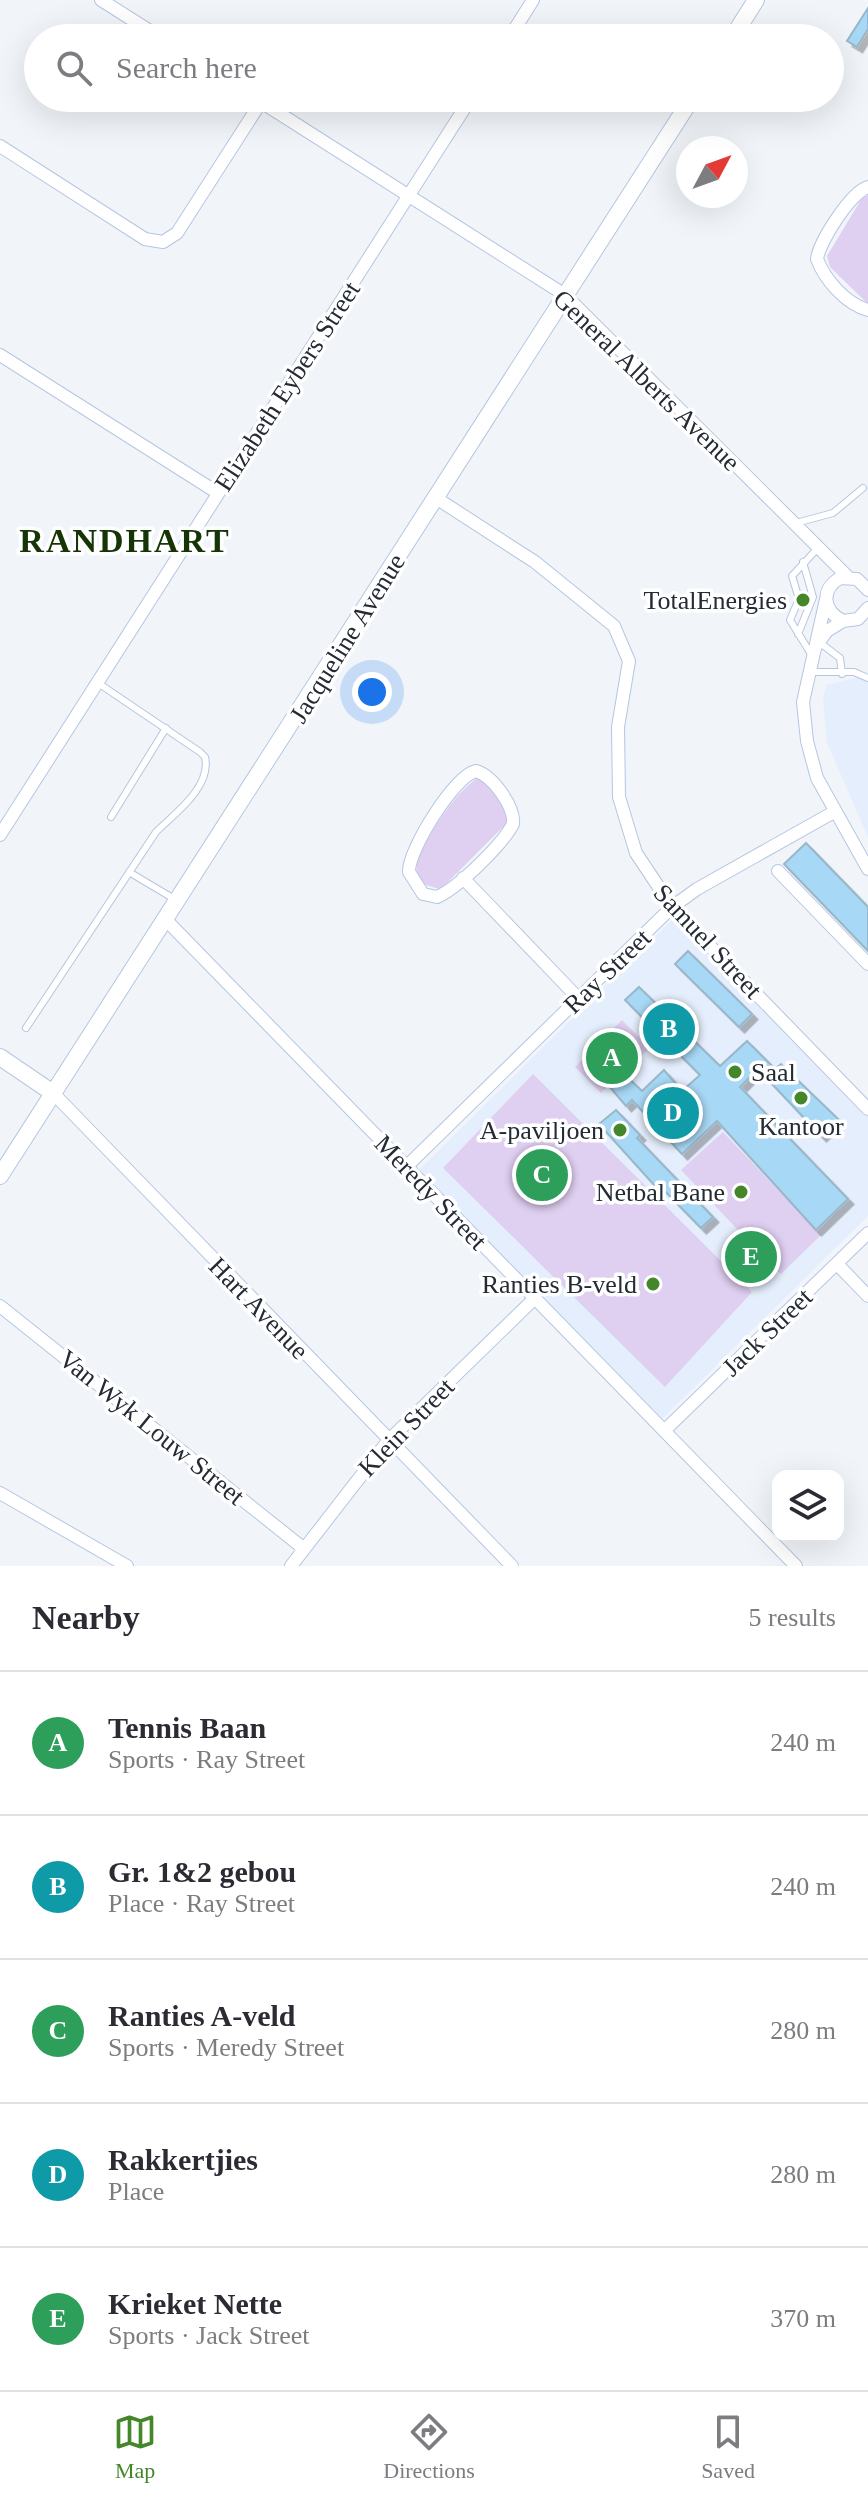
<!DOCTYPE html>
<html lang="en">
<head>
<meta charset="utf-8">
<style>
	:root { --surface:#fff; --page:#f7f7f7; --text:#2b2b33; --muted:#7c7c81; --line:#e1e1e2; --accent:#44872a }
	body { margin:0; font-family:Georgia,serif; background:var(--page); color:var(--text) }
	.controls { position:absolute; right:24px; bottom:24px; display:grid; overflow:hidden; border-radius:16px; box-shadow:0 8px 32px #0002 }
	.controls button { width:72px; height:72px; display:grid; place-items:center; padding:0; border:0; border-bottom:2px solid var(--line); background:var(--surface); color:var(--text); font:40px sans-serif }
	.compass { position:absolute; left:676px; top:136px; width:72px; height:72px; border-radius:50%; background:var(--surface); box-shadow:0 8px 32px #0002; rotate:49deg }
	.you { position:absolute; left:372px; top:692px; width:28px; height:28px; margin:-20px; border:6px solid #fff; border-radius:50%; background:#1a73e8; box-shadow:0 0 0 12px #1a73e833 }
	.badge { display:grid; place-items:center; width:52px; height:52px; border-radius:50%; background:var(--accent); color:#fff; font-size:26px; font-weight:700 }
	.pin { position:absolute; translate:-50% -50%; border:4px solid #fff; box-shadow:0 2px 8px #0006 }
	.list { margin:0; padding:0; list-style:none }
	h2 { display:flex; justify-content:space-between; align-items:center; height:104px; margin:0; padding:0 32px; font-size:34px }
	h2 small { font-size:26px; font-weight:400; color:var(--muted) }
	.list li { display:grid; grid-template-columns:52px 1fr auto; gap:24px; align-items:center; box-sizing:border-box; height:144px; padding:0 32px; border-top:2px solid var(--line) }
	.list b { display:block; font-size:30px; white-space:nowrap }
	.list p { margin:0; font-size:26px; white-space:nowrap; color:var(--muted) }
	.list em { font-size:26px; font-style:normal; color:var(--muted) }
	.icon { flex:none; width:44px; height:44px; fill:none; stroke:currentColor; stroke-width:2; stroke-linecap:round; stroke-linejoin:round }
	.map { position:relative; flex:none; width:868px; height:1566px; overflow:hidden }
	.search { position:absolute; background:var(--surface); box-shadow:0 8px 32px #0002; left:24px; right:24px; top:24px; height:88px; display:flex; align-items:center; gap:20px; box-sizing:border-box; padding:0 28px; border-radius:44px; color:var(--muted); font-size:30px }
	.sheet { height:824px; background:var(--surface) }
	nav { display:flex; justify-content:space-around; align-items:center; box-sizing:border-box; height:112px; border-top:2px solid var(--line); background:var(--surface); font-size:22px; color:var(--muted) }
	nav a { display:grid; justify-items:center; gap:4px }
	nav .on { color:var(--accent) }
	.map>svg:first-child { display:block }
	.built { fill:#e5eefc }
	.green { fill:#dfcff1 }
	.building { fill:#a7d8f5; stroke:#99b7c9; stroke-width:2; filter:url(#shadow) }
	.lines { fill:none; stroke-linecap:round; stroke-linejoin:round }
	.lane-casing { stroke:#b5c6e1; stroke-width:8 }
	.street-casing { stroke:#b5c6e1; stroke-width:14 }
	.secondary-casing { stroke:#b5c6e1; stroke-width:18 }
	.lane { stroke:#fff; stroke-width:6 }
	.street { stroke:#fff; stroke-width:12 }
	.secondary { stroke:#fff; stroke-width:16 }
	.poi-dot { fill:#44872a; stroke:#fff; stroke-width:3 }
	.labels { text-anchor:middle; stroke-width:7; stroke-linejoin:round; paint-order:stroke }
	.street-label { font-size:26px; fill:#242b35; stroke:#fff }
	.poi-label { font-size:26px; fill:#242b35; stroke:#fff; text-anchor:end }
	.district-label { font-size:34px; font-weight:bold; letter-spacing:2px; fill:#153507; stroke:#fff }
</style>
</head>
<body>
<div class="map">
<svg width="868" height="1566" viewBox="0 0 868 1566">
	<defs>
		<filter id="shadow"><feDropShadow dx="5.5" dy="5.5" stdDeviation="0" flood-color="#0004"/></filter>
	</defs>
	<rect width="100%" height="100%" fill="#f1f5fa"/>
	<path class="built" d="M868 675V837L827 743 823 700 826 685Z
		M673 919 868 1117V1216L662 1419 418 1171Z"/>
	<path class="green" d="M868 195V304L830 267 827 256 862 198Z
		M478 778C493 783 508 808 507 823L446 884 439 889 426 885 417 876C411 854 458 788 478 778Z
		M622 1020 650 1048 601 1093 575 1067Z
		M533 1074 752 1292 665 1387 443 1168Z
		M723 1132 821 1235 781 1274 776 1270 763 1283 725 1245 738 1230 681 1170Z"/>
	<path class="building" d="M868 8V29L857 47 847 41Z
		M806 843 868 907V951L784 864Z
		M688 951 752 1014 739 1027 675 964Z
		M639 987 720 1066 747 1041 775 1069 781 1064 838 1119 821 1136 758 1069 740 1087 848 1199 816 1230 717 1121 682 1154 632 1100 626 1106 609 1086 623 1073 642 1091 664 1070 682 1091 700 1075 625 1000Z
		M616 1110 640 1135 637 1138 713 1217 701 1228 658 1184 655 1186 599 1124Z"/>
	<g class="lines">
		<g class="lane-casing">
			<path id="lane" d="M796 523 833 513 863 488
				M798 634 813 597 803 562
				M819 642 840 658 842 674
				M811 654 790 620 799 599 792 576 817 549
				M810 672H854L868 678
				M111 817 166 728
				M129 872 176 900
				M26 1028 156 832C174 814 212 787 205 757L200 752 98 683"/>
		</g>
		<g class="street-casing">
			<path id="street" d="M101 0 161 38
				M509 38 533 0
				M255 98 565 295 848 577
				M0 146 145 239 163 242 177 233 261 102
				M868 187C851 192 819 242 817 259 825 280 846 304 868 310
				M0 355 218 493
				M436 498 535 562 614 626 629 661 618 727 619 797 636 853 672 907 868 1109
				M868 590 857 579 840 578C820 590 823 611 843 621L858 619 868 608
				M826 599 803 702 807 741 817 778 868 869
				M816 646 827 631 843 621
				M476 771C493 776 515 807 513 824 502 845 458 888 437 897L423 894 409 872C408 850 455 775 476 771Z
				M0 835 471 98
				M778 871 868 964
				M463 878 579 999
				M167 921 796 1566
				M53 1093 512 1566
				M407 1166 672 907 697 889 834 812
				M837 1264 868 1296
				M0 1306 303 1548
				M665 1430 868 1233
				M0 1493 127 1566
				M291 1566 388 1441 534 1299"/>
		</g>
		<g class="secondary-casing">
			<path id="secondary" d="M732 38 756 0
				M0 1057 53 1093
				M0 1176 692 98"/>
		</g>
		<use href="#lane" class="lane"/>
		<use href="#street" class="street"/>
		<use href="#secondary" class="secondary"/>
	</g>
	<g class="poi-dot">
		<circle cx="803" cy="600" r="8"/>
		<circle cx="735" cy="1072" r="8"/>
		<circle cx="801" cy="1098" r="8"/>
		<circle cx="620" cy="1130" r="8"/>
		<circle cx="741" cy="1192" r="8"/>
		<circle cx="653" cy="1284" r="8"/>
	</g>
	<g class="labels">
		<g class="street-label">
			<text transform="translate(647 380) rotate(44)" y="9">General Alberts Avenue</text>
			<text transform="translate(287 386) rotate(-57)" y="9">Elizabeth Eybers Street</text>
			<text transform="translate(347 638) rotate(-58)" y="9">Jacqueline Avenue</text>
			<text transform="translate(708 941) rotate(47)" y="9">Samuel Street</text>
			<text transform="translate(607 971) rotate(-44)" y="9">Ray Street</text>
			<text transform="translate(431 1192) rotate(46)" y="9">Meredy Street</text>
			<text transform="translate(259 1308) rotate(46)" y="9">Hart Avenue</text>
			<text transform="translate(767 1332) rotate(-44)" y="9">Jack Street</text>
			<text transform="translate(152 1427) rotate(39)" y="9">Van Wyk Louw Street</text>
			<text transform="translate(406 1427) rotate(-46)" y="9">Klein Street</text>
		</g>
		<g class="poi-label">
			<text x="787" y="609">TotalEnergies</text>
			<text x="751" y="1081" text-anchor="start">Saal</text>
			<text x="801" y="1135" text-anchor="middle">Kantoor</text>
			<text x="604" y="1139">A-paviljoen</text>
			<text x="725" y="1201">Netbal Bane</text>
			<text x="637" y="1293">Ranties B-veld</text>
		</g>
		<g class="district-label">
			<text x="125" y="552">RANDHART</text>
		</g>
	</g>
</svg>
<div class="controls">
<button><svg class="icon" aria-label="layers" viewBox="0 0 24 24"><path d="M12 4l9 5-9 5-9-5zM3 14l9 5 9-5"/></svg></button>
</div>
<svg class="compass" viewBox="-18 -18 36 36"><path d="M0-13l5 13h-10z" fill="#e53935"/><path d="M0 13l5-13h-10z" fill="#7c7c81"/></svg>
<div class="you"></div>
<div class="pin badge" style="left:612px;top:1058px;background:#2e9e5b">A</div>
<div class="pin badge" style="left:669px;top:1029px;background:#0f9aa8">B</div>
<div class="pin badge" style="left:542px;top:1175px;background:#2e9e5b">C</div>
<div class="pin badge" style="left:673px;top:1113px;background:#0f9aa8">D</div>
<div class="pin badge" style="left:751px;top:1257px;background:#2e9e5b">E</div>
<div class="search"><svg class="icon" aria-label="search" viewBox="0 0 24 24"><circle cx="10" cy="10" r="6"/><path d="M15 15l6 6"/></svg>Search here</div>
</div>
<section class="sheet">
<h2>Nearby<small>5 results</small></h2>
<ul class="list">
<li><span class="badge" style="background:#2e9e5b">A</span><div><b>Tennis Baan</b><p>Sports · Ray Street</p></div><em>240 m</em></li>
<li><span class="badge" style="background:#0f9aa8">B</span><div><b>Gr. 1&amp;2 gebou</b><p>Place · Ray Street</p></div><em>240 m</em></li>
<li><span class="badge" style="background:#2e9e5b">C</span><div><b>Ranties A-veld</b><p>Sports · Meredy Street</p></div><em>280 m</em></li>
<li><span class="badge" style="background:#0f9aa8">D</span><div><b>Rakkertjies</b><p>Place</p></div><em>280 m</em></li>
<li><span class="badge" style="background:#2e9e5b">E</span><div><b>Krieket Nette</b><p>Sports · Jack Street</p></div><em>370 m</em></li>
</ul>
</section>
<nav>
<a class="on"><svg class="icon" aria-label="map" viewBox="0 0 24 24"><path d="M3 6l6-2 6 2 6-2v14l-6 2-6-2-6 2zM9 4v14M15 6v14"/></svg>Map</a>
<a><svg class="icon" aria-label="directions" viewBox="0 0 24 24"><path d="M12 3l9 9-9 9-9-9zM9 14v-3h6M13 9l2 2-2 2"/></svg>Directions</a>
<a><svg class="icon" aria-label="saved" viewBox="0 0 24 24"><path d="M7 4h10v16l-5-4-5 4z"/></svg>Saved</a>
</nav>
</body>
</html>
